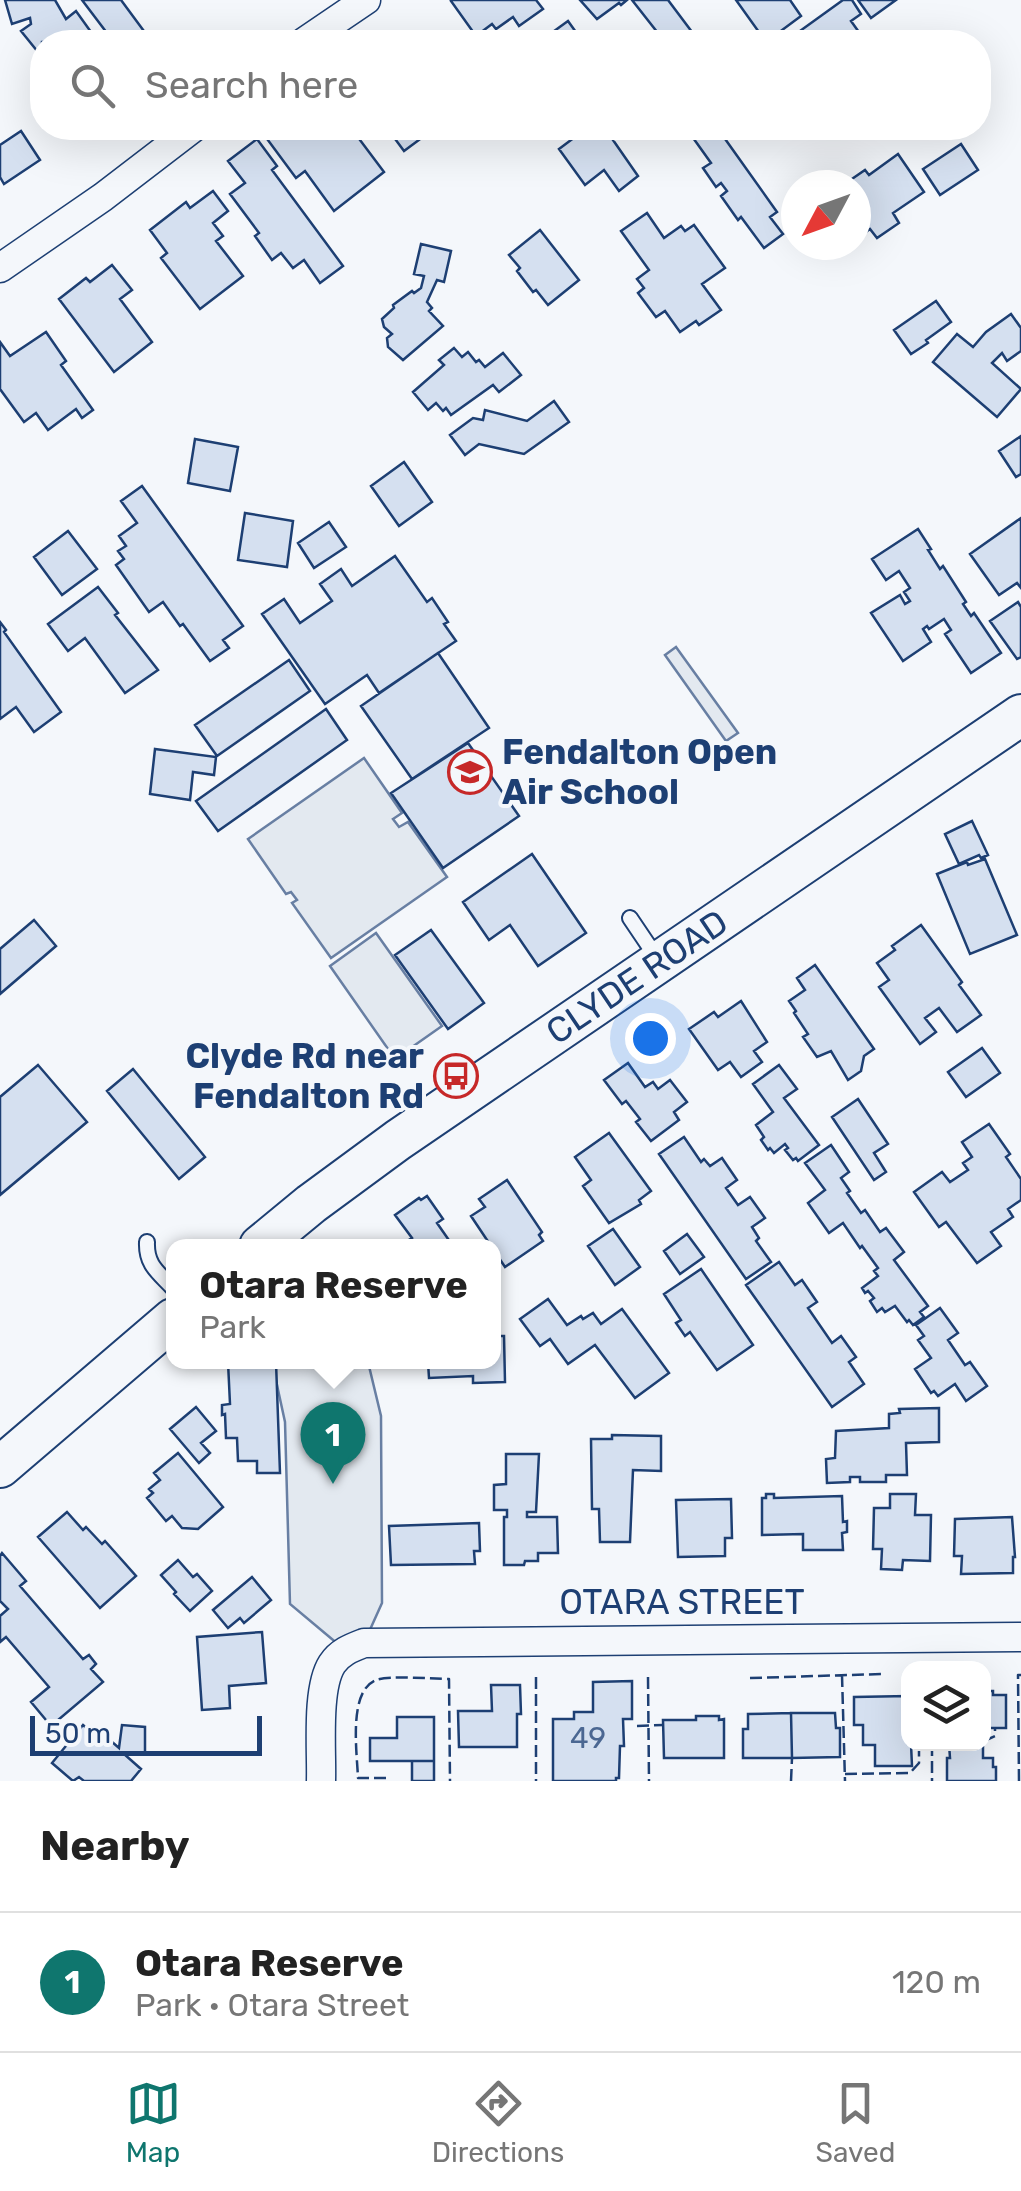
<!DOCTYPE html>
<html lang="en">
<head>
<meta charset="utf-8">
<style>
	:root { --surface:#fff; --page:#f6f6f6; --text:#222; --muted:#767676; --line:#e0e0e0; --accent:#0f766e }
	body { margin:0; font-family:Rubik,sans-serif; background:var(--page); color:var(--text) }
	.controls { position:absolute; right:30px; bottom:30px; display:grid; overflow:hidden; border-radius:20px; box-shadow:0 10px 40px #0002 }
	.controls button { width:90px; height:90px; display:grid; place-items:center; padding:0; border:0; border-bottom:2px solid var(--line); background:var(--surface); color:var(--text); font:50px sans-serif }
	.compass { position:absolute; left:781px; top:170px; width:90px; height:90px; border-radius:50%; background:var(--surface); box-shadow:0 10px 40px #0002; rotate:229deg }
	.scale { position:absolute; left:30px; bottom:25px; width:232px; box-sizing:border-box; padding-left:10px; border:5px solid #1d3f73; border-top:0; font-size:28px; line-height:35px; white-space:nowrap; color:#1d3f73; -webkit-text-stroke:8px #f4f7fb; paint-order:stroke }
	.you { position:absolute; left:650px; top:1038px; width:35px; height:35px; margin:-25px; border:8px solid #fff; border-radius:50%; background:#1a73e8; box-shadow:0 0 0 15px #1a73e833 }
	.badge { display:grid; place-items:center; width:65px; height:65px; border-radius:50%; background:var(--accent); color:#fff; font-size:32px; font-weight:700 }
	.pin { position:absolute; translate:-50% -82px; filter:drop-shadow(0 2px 5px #0008) }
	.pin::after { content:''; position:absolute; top:52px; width:35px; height:30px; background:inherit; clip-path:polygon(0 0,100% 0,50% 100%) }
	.popup { position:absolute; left:166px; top:1239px; width:335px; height:130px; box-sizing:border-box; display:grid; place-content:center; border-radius:20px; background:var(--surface); filter:drop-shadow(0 2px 8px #0005); font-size:32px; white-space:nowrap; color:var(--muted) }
	.popup b { font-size:38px; color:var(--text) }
	.popup::after { content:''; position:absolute; left:50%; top:100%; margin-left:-20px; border:20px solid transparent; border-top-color:var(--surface) }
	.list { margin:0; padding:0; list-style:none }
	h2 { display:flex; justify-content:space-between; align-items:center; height:130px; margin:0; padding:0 40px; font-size:42px }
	h2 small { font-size:32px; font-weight:400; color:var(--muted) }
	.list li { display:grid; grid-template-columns:65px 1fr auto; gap:30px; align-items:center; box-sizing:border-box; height:140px; padding:0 40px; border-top:2px solid var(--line) }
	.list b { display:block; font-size:38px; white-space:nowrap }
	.list p { margin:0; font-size:32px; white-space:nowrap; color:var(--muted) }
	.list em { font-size:32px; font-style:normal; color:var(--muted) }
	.icon { flex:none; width:55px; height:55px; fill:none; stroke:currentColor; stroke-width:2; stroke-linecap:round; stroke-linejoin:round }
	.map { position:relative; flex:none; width:1021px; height:1781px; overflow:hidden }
	.search { position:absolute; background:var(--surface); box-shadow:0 10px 40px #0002; left:30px; right:30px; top:30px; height:110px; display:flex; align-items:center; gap:25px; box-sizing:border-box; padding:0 35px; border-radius:40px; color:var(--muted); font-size:38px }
	.sheet { height:270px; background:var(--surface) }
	nav { display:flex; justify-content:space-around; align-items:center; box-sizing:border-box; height:140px; border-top:2px solid var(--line); background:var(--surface); font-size:28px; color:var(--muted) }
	nav a { display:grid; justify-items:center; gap:5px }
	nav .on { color:var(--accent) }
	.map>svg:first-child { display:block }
	.green { fill:#e3e9f0; stroke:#687fa3; stroke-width:2.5 }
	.building { fill:#d5e0f0; stroke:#1d3f73; stroke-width:2.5 }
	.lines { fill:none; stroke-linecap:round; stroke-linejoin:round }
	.lane-casing { stroke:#1d3f73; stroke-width:18 }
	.street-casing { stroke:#1d3f73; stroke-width:31 }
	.secondary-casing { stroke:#1d3f73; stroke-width:44 }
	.lane { stroke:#f4f7fb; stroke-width:14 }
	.street { stroke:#f4f7fb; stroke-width:28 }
	.secondary { stroke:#f4f7fb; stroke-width:40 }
	.fence { stroke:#1d3f73; stroke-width:2.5; stroke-dasharray:12 5; stroke-linecap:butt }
	.labels { text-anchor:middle; stroke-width:8; stroke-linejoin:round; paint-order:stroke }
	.number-label { font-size:30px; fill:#4b6792 }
	.poi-label { font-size:35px; font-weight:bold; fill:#1d3f73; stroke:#f4f7fb; text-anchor:start }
	.street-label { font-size:35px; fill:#1d3f73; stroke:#f4f7fb }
</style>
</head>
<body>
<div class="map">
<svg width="1021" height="1781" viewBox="0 0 1021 1781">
	<rect width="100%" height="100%" fill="#f4f7fb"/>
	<path class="green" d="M676 647 738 733 726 741 665 655Z
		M364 758 402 813 393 819 399 827 408 822 447 877 331 958 292 903 297 900 291 892 286 894 248 839Z
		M376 933 442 1026 395 1059 330 966Z
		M272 1362H368L381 1416 382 1603 364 1643 345 1650 290 1604 285 1422Z"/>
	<path class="building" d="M5 0H55L66 19 76 11 96 39 92 42H42V57L21 31 31 24 30 18 12 24Z
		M82 0H121L152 42H103L110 37Z
		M453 0H536L543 9 519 26 513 17 496 29 492 24 476 36 451 1Z
		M580 0H627L621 5 619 3 597 19Z
		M632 0H668L692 32 677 42H665Z
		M736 0H790L801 16 766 42Z
		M843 0H852L861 14 851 21 866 42H797L793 36Z
		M858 0H896L871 18Z
		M568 21 583 42H539Z
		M259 128H295L301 135 309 129 311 133 318 128H351L384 172 334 211 305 171 296 178Z
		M387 128H435L404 151Z
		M587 128H630L613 140 638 176 619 191 604 170 585 185 559 149Z
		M686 128H726L729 132 723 136 777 212 770 217 783 234 764 248 741 217 738 220 721 196 727 191 721 183 716 187 703 168 711 163Z
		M21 131 40 160 4 184 0 177V145Z
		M257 139 277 166 272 170 343 266 320 283 304 260 293 268 281 253 272 260 255 236 259 233 230 194 245 183 228 161Z
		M961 144 978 170 940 195 923 169Z
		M898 154 924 192 893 213 899 223 877 238 870 229 856 239V185L846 183 865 170 869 175Z
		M213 191 228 211 213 223 223 236 216 241 243 276 200 309 161 258 167 253 150 230 186 202 190 208Z
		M647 213 664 238 681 226 685 231 694 225 725 268 702 284 721 310 699 325 696 321 680 332 665 311 656 317 638 293 644 288 637 279 649 270 621 231Z
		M540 230 579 280 548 305 536 290 533 292 517 271 520 268 509 255Z
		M421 244 451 251 444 282 437 280 427 302 432 308 429 311 443 326 403 360 388 347 387 338 392 334 384 327 382 319 394 308 393 305 412 291 414 293 421 288 424 276 414 274Z
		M112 265 132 290 120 299 152 342 114 372 59 299 86 278 90 282Z
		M936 301 951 322 926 340 928 343 911 354 894 330Z
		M1011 314 1021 328V351L1007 361 1002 353 992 363 1021 389 997 417 933 362 957 334 973 347 986 332Z
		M46 332 66 361 61 365 93 410 82 418 76 409 48 430 36 413 24 422 0 389V342L10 356Z
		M454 348 462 357 468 352 476 362 479 360 485 367 503 353 521 375 499 392 493 385 451 415 446 408 443 411 436 403 428 410 413 392 444 365 439 360Z
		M554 401 569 422 524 454 479 444 465 455 450 435 473 418 483 420 485 410 527 421Z
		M1021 436V474L1016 477 999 451Z
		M195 439 238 447 230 491 188 483Z
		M404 462 432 502 399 526 371 486Z
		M142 486 243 626 223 640 229 648 210 661 183 624 180 626 163 602 149 612 116 565 124 559 118 551 126 546 119 536 137 523 121 501Z
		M245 513 293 521 287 567 238 560Z
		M1021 518V588L1017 583 999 595 970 554Z
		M329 522 346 547 314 568 298 543Z
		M918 529 931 549 928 550 940 569 943 566 966 602 963 604 971 616 974 613 1001 653 971 673 945 634 951 630 944 619 929 629 927 626 923 629 931 642 903 661 871 613 900 595 905 604 910 601 904 592 910 588 899 571 886 580 872 559Z
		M68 531 97 569 62 595 34 557Z
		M395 556 427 602 432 598 448 622 444 624 456 641 379 693 367 675 325 704 262 614 284 599 300 623 332 601 320 584 341 569 352 586Z
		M98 587 118 613 115 615 158 670 125 693 85 638 68 651 48 624Z
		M1018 602 1021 607V657L1017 659 990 621Z
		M0 622 6 630 4 632 61 712 34 732 16 707 0 719Z
		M438 653 489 728 412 779 361 706Z
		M289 660 310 691 217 756 195 725Z
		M326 709 347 740 218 831 196 801Z
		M468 743 519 816 443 868 391 793Z
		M155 749 216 757 214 775 193 772 190 800 150 794Z
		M972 821 988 855 981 858 979 855 959 864 945 834Z
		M532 854 586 933 538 966 510 925 489 940 463 902Z
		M985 859 1017 935 970 954 937 874 967 862 968 865Z
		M34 920 56 946 0 994V949Z
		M921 925 962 982 959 985 981 1015 957 1032 939 1008 925 1018 936 1032 920 1044 879 987 889 980 877 963 895 950 892 946Z
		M431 930 484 1003 448 1029 395 955Z
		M815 965 874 1049 864 1056 861 1071 848 1080 831 1051 817 1057 803 1037 808 1034 794 1013 796 1011 789 1001 805 990 797 978Z
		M741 1001 767 1042 754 1051 762 1062 741 1077 730 1062 718 1070 689 1029 714 1012 718 1017Z
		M982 1048 1000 1073 966 1097 948 1072Z
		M628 1063 645 1087 653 1082 658 1089 670 1080 687 1102 674 1112 679 1120 651 1141 636 1122 640 1119 626 1101 622 1104 604 1080Z
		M38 1065 87 1122 0 1195V1097Z
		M779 1065 797 1089 784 1098 819 1145 798 1161 796 1158 793 1160 785 1150 788 1148 785 1144 774 1153 770 1148 768 1150 761 1140 764 1137 756 1125 773 1112 753 1084Z
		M133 1069 205 1157 179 1179 107 1091Z
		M858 1099 888 1144 874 1153 886 1172 874 1180 832 1117Z
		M989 1124 1010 1154 1006 1157 1021 1179V1200L1008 1209 1013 1217 991 1232 1001 1246 977 1263 946 1222 939 1227 914 1192 942 1172 950 1182 968 1170 963 1163 972 1157 962 1142Z
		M609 1133 651 1191 639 1200 641 1204 609 1223 583 1186 591 1180 575 1157Z
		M684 1137 701 1162 704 1159 710 1166 722 1158 737 1180 726 1188 738 1205 750 1197 765 1218 752 1227 759 1238 756 1241 771 1262 746 1279 659 1154Z
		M831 1145 849 1172 841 1178 850 1191 847 1193 861 1213 865 1210 880 1232 886 1228 904 1252 894 1260 928 1306 920 1312 924 1317 913 1325 909 1320 907 1322 895 1306 885 1312 882 1308 877 1312 870 1301 874 1298 868 1291 865 1293 862 1288 878 1276 874 1271 878 1268 862 1246 860 1248 843 1223 829 1233 808 1203 825 1190 805 1163Z
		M507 1180 542 1232 539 1235 543 1241 505 1267 471 1216 485 1207 479 1199Z
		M427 1196 443 1219 437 1223 453 1246H406L404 1243 412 1238 395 1215 419 1198 421 1200Z
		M613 1229 640 1267 615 1285 588 1246Z
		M687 1234 704 1257 680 1274 664 1251Z
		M779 1262 795 1285 802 1280 817 1302 808 1308 832 1343 841 1336 856 1357 849 1362 864 1384 832 1407 746 1285Z
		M701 1269 753 1345 717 1370 690 1332 685 1336 676 1323 681 1320 664 1294Z
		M548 1299 567 1325 581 1316 583 1319 593 1313 601 1324 622 1309 669 1373 635 1398 595 1345 568 1364 550 1339 540 1346 520 1319Z
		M940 1308 958 1333 948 1340 965 1365 970 1362 987 1386 966 1401 955 1384 938 1396 934 1391 931 1393 915 1369 931 1358 918 1340 924 1336 916 1325Z
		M493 1336H504L505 1382 473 1383V1376L429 1378 428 1362H493Z
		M228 1362H276L280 1473H257V1461H238L237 1438H226L225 1414 222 1415V1405L230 1404Z
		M196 1407 216 1431 201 1443 210 1453 199 1463 170 1429Z
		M939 1408V1442L906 1443 907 1475H886V1482H860V1477H850V1482L827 1483 826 1459 835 1458 836 1431 889 1428V1414L900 1413 899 1409Z
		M612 1435 661 1436V1471L633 1470 630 1542H600L599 1509H592L591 1439H612Z
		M178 1453 223 1507 198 1529 182 1528 172 1516 166 1521 147 1498 153 1493 149 1489 160 1480 154 1473Z
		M506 1454H539L536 1512H527V1517H557L558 1553H538V1561H525L524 1565H504V1517H507V1510H494V1485L506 1484Z
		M766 1494H774V1498L842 1496 843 1522 847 1521V1532L842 1533 843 1550H803V1534L762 1535V1498H766Z
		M890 1494H916L915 1515H931L930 1561 903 1560 902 1570 881 1569 882 1549H873L874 1508H890Z
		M731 1499 732 1538H725V1556L678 1557 676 1500Z
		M67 1512 83 1530 86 1527 102 1544 105 1541 136 1576 100 1608 38 1537Z
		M1012 1517 1015 1557H1013V1573L961 1574 962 1556H954L955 1519Z
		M479 1523 480 1551H474L475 1564 391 1565 389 1526Z
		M2 1553 26 1581 20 1586 83 1659 89 1655 96 1664 91 1669 103 1682 51 1726 31 1702 49 1687 6 1637 0 1642V1616L8 1609 0 1601V1556Z
		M178 1560 193 1577 197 1574 212 1591 190 1611 174 1594 176 1592 161 1575Z
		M252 1577 271 1600 244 1623 240 1618 228 1628 213 1610Z
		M262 1632 266 1683 229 1686 230 1708 202 1710 197 1637Z
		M632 1681V1719H623L624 1746H620L619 1778H616V1781H553V1719H574V1712H593V1682Z
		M491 1685H520L521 1714H517V1747H459L458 1711H492Z
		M984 1691H993V1695H1006V1728H985L986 1731H984Z
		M908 1696V1744H911L912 1766H875V1745H863V1725H854V1697Z
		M791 1713H835L836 1728H840V1757L792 1758Z
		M791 1713 792 1758H743V1729H748V1714Z
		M696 1716H719V1720L724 1719V1758H664L663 1720H696Z
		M397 1717H434V1761H370V1738H397Z
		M83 1725 91 1732 95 1727 119 1748 122 1725 145 1727V1754H124L141 1769 131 1781H84L79 1777 73 1781 52 1763Z
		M949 1744H983V1758H993V1767H996V1781H947V1758H950Z
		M412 1761H434V1781H412Z"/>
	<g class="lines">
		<g class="lane-casing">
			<path id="lane" d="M630 918 659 961
				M147 1242C146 1265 158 1272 173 1288"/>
		</g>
		<g class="street-casing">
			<path id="street" d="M304 42 366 0
				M0 268 103 197 193 128
				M321 1781C322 1751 316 1689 332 1664 340 1652 351 1648 364 1643L1021 1637"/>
		</g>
		<g class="secondary-casing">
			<path id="secondary" d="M260 1246 311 1204 398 1140 1021 715
				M0 1467 173 1319"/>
		</g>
		<use href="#lane" class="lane"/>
		<use href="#street" class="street"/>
		<use href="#secondary" class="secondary"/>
		<path class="fence" d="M842 1675 845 1781
			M536 1677V1781
			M648 1677 649 1781
			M750 1678 884 1674
			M637 1726 663 1725
			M984 1741 995 1736V1728
			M932 1744V1781
			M845 1774 910 1773 919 1763V1744
			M386 1778H358C357 1752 348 1691 376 1680 389 1675 433 1679 449 1679L450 1781
			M791 1781 792 1758
			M1019 1781 1018 1675H1021"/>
	</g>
	<defs>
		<g id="school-ring" transform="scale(2.25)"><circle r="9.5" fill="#f4f7fb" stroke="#c62828" stroke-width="1.5"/><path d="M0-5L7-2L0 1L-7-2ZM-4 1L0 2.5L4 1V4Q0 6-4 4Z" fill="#c62828"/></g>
		<g id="bus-ring" transform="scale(2.25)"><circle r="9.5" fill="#f4f7fb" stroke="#c62828" stroke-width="1.5"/><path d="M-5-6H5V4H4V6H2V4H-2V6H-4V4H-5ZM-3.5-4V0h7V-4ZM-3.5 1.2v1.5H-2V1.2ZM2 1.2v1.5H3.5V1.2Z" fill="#c62828"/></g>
	</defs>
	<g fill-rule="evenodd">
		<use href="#school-ring" x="470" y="772"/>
		<use href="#bus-ring" x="456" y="1076"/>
	</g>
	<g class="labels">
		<g class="number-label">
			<text x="588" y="1748">49</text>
		</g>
		<g class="poi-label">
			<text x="502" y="764">Fendalton Open<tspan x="502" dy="40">Air School</tspan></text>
			<text x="424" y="1068" text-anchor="end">Clyde Rd near<tspan x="424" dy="40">Fendalton Rd</tspan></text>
		</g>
		<g class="street-label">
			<text transform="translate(637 977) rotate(-34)" y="12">CLYDE ROAD</text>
			<text x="682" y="1614">OTARA STREET</text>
		</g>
	</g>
</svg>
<div class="controls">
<button><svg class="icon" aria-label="layers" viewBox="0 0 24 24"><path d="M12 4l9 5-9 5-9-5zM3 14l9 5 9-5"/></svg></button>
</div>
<svg class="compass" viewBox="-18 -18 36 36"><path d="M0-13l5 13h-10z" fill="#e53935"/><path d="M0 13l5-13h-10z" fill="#767676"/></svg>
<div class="scale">50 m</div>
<div class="you"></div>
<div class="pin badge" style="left:333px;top:1484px">1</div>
<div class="popup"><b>Otara Reserve</b>Park</div>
<div class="search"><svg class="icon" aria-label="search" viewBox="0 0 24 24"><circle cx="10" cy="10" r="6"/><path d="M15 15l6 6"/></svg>Search here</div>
</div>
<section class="sheet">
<h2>Nearby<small></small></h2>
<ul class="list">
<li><span class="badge">1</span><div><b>Otara Reserve</b><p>Park · Otara Street</p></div><em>120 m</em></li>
</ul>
</section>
<nav>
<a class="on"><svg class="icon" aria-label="map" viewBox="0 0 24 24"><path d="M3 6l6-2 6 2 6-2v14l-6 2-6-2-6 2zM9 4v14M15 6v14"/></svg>Map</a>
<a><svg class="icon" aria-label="directions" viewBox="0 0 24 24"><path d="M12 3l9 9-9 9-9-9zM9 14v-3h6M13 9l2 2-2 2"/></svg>Directions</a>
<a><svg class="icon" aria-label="saved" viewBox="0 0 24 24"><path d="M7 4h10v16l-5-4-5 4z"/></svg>Saved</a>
</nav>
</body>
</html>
